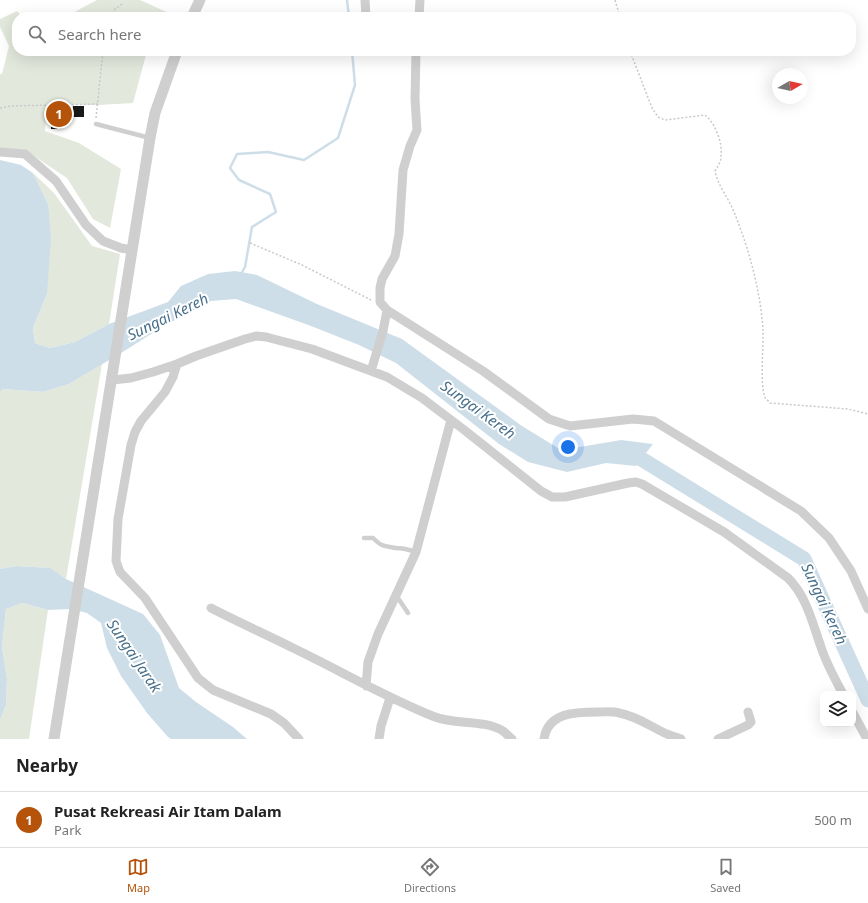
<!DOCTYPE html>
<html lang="en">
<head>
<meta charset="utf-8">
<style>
	:root { --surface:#fff; --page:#f2f2f2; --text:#222; --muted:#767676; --line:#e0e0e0; --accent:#b45309 }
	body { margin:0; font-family:"Noto Sans",sans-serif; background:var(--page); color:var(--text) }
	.controls { position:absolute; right:12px; bottom:12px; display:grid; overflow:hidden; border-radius:8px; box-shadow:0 4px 16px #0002 }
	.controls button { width:36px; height:36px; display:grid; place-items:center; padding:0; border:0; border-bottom:1px solid var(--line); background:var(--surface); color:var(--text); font:20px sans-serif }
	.compass { position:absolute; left:772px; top:68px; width:36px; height:36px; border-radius:50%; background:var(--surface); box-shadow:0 4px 16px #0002; rotate:81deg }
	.you { position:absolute; left:568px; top:447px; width:14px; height:14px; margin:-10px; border:3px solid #fff; border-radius:50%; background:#1a73e8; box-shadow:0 0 0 6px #1a73e833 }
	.badge { display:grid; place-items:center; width:26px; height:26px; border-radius:50%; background:var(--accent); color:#fff; font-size:13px; font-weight:700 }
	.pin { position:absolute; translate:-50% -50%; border:2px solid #fff; box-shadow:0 1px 4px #0006 }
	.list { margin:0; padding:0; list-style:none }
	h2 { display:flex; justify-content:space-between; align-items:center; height:52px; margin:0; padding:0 16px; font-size:17px }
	h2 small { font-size:13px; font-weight:400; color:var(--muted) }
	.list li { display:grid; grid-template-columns:26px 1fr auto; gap:12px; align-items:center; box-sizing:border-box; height:56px; padding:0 16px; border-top:1px solid var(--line) }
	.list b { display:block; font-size:15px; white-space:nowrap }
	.list p { margin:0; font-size:13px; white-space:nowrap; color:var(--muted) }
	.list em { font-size:13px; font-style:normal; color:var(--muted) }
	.icon { flex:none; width:22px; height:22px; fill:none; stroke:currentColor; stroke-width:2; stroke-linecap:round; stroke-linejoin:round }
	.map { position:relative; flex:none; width:868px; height:739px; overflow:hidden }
	.search { position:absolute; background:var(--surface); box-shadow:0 4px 16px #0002; left:12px; right:12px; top:12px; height:44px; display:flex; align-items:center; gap:10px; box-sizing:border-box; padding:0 14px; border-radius:16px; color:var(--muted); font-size:15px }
	.sheet { height:108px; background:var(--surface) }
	nav { display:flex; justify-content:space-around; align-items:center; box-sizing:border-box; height:56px; border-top:1px solid var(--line); background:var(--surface); font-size:11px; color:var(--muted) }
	nav a { display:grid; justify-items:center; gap:2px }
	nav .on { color:var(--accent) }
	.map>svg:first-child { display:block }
	.green { fill:#e2e8dc }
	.water { fill:#cedee8 }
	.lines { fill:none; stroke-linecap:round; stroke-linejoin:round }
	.stream { stroke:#cedee8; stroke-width:2.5 }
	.river { stroke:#cedee8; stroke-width:15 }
	.building { fill:#191919 }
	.path { stroke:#c9c9c9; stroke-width:1.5; stroke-dasharray:2 2; stroke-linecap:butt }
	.service { stroke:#cfcfcf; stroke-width:4.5 }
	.minor { stroke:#cfcfcf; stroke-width:9 }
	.tertiary { stroke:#cfcfcf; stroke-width:11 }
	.labels { text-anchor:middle; stroke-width:4; stroke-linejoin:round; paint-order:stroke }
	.water-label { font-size:15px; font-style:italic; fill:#48708b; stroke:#fff }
</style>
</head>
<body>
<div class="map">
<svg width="868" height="739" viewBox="0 0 868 739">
	<rect width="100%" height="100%" fill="#fff"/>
	<path class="green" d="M97 0H140L171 14 169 17H65Z
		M17 11 22 17H17V51H147L133 103 98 105 47 104 45 131 79 143 121 169 110 228 93 219 67 178 25 150 0 148V74H2L9 46 0 27V19Z
		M33 173 54 193 92 246 120 254 109 324 75 342 50 348 35 343 33 328 47 294 48 204Z
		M102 364 66 579 51 568 17 566 0 569V392L3 389 43 392 69 384Z
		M22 603 48 610 29 739H0V720L6 705 7 679 2 647 6 609Z"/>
	<path class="water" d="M0 160 21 165 33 173 48 204 51 237 47 294 33 328 35 343 50 348 75 342 109 324 168 302 181 286 208 274 235 271 257 275 317 304 402 339 522 426 558 448 580 447 621 440 653 444 636 466 606 463 567 472 528 462 499 444 396 363 359 345 311 326 236 299 211 301 162 327 126 350 69 384 43 392 3 389 0 392Z
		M17 566 51 568 66 579 143 614 160 635 179 688 196 702 233 727 247 739H171L168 737 147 713 121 676 107 648 101 623 87 613 70 609 48 610 22 603 6 609 2 647 7 679 6 705 0 720V569Z"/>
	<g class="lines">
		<path class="stream" d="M347 0 349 17
			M241 274 245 267 252 227 276 212 270 194 239 180 230 168 237 154 268 152 304 160 338 138 355 85 352 51"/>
		<path class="river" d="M624 452H630L804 559 868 700"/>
	</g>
	<path class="building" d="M73 106H84V117H72Z
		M51 107H61V129H51Z"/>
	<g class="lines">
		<path class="path" d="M615 0 620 17
			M110 17 115 9 122 4
			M630 51 652 108 658 117 665 120 705 115C715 123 723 143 721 156 721 162 718 166 715 171 718 186 728 197 734 212 749 249 760 289 763 329 764 344 759 389 766 399 767 400 769 401 770 403L848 409 868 414
			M0 108 11 106 98 104
			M96 118 103 51
			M250 243 302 265 371 300"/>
		<path class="service" d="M96 124 150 138
			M364 538H373C382 547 384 546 396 548 403 548 410 550 416 552
			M396 595 408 613"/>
		<path class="minor" d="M365 0 366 17
			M419 17 420 0
			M416 51 415 99 417 130 410 146 403 170 399 234 395 256 382 279 380 288V302L387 310 483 371 549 419 570 426 633 419 654 421 801 511 829 538 851 571 868 609
			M0 152 25 154 56 181 86 225 103 241 121 248 132 250
			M177 364 173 377 165 392 141 421 135 432 131 445 118 519 116 561 120 572 145 598 198 678 213 690 271 714 284 723 299 739
			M371 371 383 331 387 310
			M112 380 131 378 153 372 177 364 196 356 245 339 256 336 266 337 312 349 387 377 422 398 463 429 541 491 552 497H565L628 483 636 482 642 484 724 532 788 578C807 597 812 622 821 647 826 663 835 679 843 694
			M211 608C238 622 265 634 293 648 341 671 385 697 435 717 456 725 483 719 503 731 506 733 509 737 512 739
			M366 686 368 662 378 634 416 552 451 420
			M853 713 867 739
			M379 739 381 726 390 698
			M544 739C548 712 576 712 598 712 605 712 613 711 619 713 637 716 651 727 667 734 671 736 676 737 681 739
			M718 739 748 725 751 722 748 712"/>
		<path class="tertiary" d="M192 17 200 0
			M54 739 150 138 155 113 177 51"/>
	</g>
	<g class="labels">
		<g class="water-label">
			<text transform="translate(168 317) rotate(-26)" y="5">Sungai Kereh</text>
			<text transform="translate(478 410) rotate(36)" y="5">Sungai Kereh</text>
			<text transform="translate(824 604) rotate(65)" y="5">Sungai Kereh</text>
			<text transform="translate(134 656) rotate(56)" y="5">Sungai Jarak</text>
		</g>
	</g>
</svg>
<div class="controls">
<button><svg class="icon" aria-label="layers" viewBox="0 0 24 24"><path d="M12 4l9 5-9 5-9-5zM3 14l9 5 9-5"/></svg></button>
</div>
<svg class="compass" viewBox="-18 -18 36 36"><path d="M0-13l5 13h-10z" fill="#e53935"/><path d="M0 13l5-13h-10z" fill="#767676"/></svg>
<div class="you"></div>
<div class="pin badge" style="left:59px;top:114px">1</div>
<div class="search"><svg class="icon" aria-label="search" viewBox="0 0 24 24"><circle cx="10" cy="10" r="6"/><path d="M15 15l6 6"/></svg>Search here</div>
</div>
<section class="sheet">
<h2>Nearby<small></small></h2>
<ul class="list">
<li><span class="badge">1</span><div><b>Pusat Rekreasi Air Itam Dalam</b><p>Park</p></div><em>500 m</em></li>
</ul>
</section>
<nav>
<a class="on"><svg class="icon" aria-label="map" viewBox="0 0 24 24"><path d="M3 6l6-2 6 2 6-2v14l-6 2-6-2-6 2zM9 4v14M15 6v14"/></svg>Map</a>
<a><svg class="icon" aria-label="directions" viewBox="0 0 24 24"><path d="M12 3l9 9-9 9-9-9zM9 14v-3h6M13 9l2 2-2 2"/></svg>Directions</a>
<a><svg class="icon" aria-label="saved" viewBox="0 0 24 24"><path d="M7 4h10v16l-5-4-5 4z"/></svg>Saved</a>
</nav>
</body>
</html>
